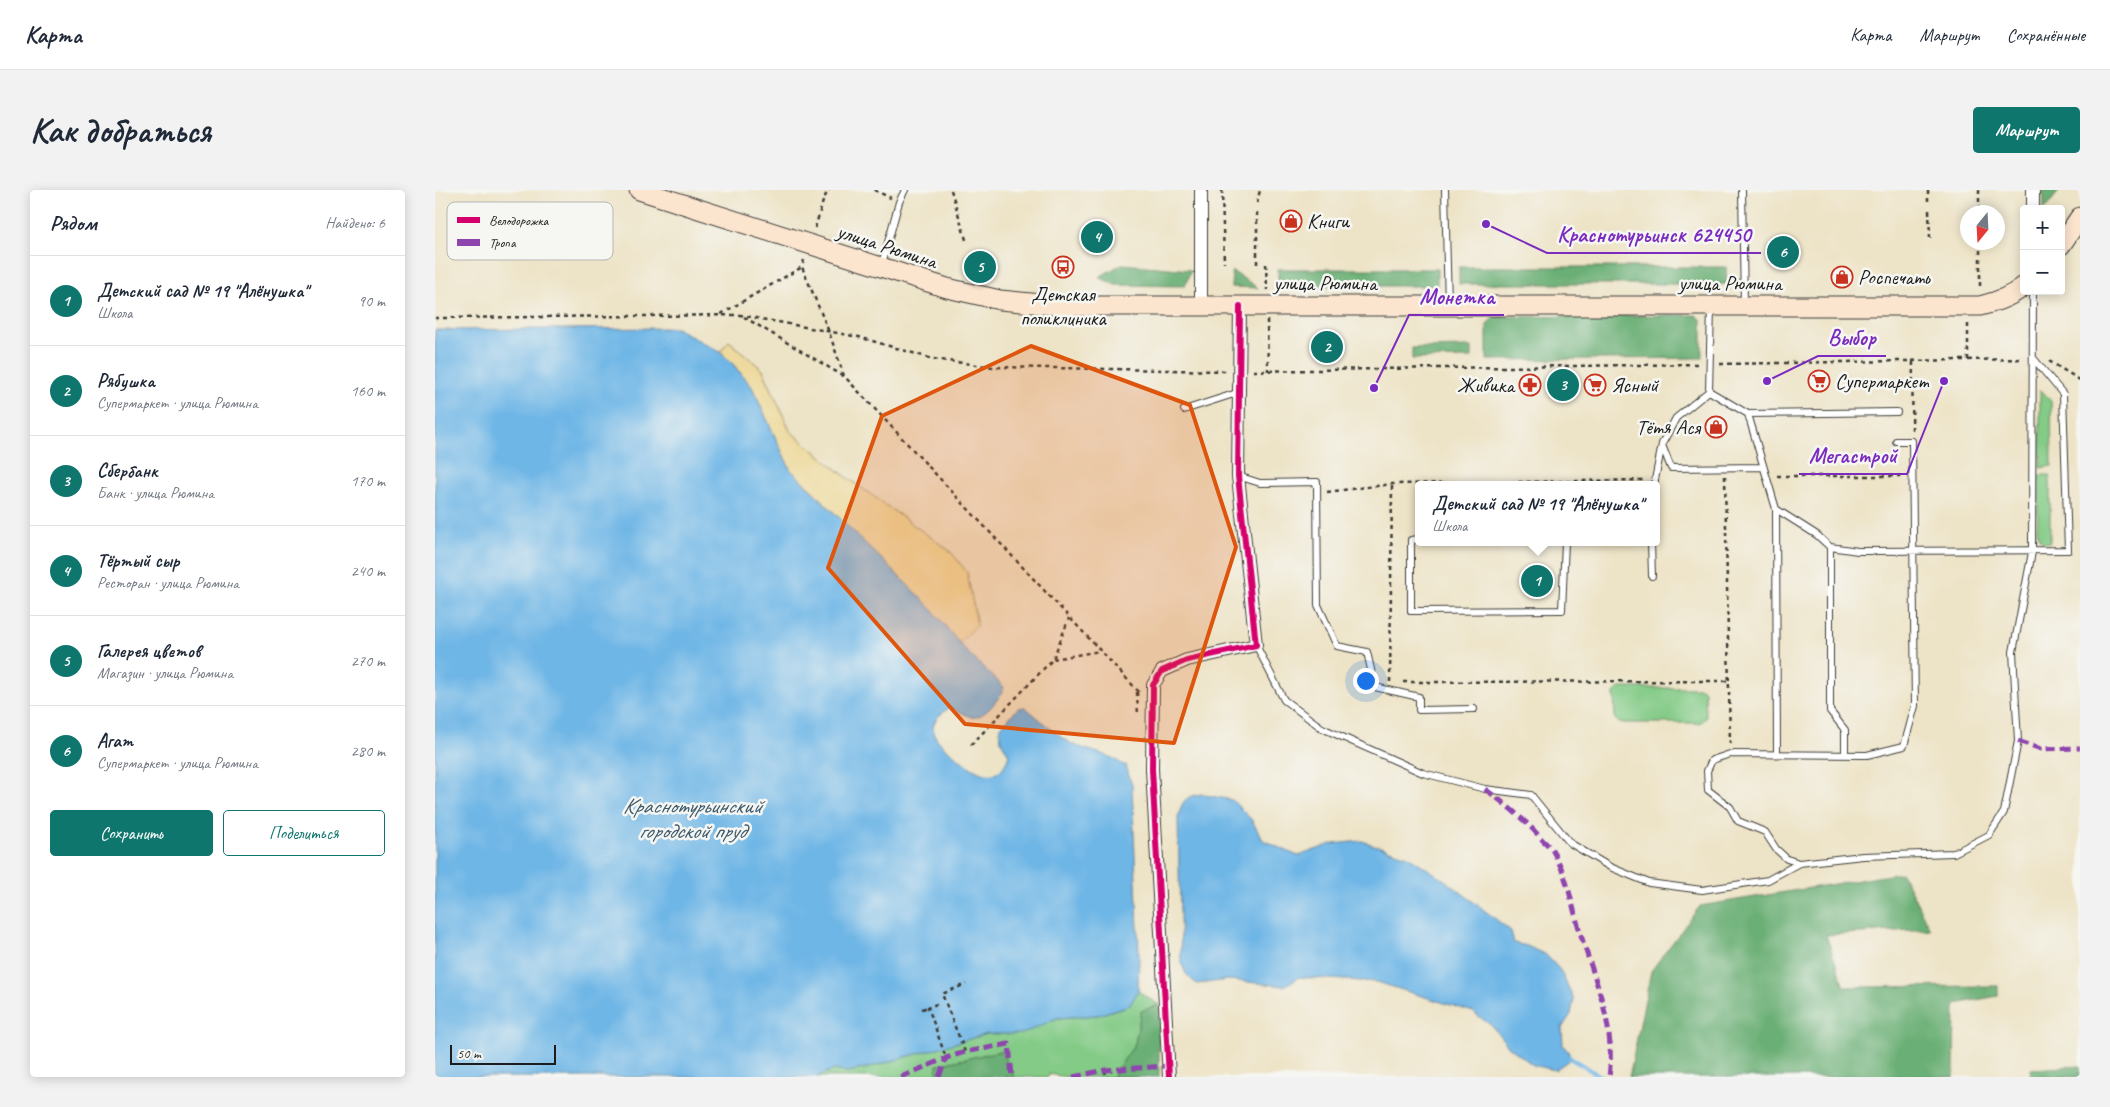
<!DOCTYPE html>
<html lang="ru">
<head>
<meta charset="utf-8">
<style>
	:root { --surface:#fff; --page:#f2f2f3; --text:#1f2937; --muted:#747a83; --line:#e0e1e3; --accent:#0f766e }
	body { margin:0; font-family:Caveat,sans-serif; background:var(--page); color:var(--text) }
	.controls { position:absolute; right:15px; top:15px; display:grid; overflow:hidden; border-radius:5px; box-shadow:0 2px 12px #0003 }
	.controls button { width:45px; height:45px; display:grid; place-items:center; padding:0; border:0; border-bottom:1px solid var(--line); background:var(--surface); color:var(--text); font:25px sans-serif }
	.compass { position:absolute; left:1525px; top:15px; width:45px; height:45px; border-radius:50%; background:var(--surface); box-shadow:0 2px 12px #0003; rotate:198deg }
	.scale { position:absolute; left:15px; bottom:12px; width:106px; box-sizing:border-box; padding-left:5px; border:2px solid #1c1c1c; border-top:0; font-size:14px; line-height:18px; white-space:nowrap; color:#1c1c1c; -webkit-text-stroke:4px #f6f6f2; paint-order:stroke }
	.you { position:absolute; left:930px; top:490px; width:18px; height:18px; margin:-12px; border:4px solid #fff; border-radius:50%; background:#1a73e8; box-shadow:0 0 0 8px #1a73e833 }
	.badge { display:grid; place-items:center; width:32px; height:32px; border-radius:50%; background:var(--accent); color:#fff; font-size:16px; font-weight:700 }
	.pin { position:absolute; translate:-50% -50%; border:2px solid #fff; box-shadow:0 1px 5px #0006 }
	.popup { position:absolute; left:980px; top:291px; width:245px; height:65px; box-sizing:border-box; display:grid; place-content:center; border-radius:5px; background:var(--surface); filter:drop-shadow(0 1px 4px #0005); font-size:16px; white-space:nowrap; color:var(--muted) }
	.popup b { font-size:19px; color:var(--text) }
	.popup::after { content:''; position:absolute; left:50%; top:100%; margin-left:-10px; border:10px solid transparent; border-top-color:var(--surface) }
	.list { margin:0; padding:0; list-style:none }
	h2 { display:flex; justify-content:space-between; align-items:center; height:65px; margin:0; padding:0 20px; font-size:21px }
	h2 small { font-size:16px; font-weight:400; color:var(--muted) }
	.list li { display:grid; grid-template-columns:32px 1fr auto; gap:15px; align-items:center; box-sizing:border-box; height:90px; padding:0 20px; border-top:1px solid var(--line) }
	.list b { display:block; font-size:19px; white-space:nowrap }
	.list p { margin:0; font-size:16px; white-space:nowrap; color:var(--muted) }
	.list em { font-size:16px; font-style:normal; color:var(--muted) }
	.actions { display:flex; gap:10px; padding:15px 20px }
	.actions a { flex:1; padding:11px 0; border:1px solid var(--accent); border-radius:5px; text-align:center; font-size:18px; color:var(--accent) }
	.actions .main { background:var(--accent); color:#fff }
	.map { position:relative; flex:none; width:1645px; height:887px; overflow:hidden; border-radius:5px }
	header { display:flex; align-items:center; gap:30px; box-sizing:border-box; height:70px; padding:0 25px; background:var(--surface); border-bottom:1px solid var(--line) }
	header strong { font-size:24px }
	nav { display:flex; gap:28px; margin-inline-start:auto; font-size:18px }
	.intro { display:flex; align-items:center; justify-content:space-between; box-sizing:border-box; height:120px; padding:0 30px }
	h1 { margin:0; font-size:35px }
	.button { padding:12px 22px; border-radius:5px; background:var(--accent); color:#fff; font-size:18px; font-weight:700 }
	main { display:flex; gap:30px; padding:0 30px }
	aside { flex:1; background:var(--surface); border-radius:5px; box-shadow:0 2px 12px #0003 }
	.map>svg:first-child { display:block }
	.green { fill:#84cb87; stroke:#507452 }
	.forest { fill:#6baf74; stroke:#446648 }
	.sand { fill:#eeda9e; stroke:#857b5d }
	.water { fill:#6eb6e6; stroke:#456981 }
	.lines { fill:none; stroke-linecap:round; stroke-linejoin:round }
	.stream { stroke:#6eb6e6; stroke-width:4.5 }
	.service-casing { stroke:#3b3a36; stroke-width:8 }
	.minor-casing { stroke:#3b3a36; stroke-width:14 }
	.secondary-casing { stroke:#3b3a36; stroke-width:21 }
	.path { stroke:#3b3a36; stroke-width:2.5; stroke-dasharray:4 4; stroke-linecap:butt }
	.service { stroke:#fff; stroke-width:6 }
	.minor { stroke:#fff; stroke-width:12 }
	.secondary { stroke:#fce5cf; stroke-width:19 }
	.quiet { stroke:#8e44ad; stroke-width:5; stroke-dasharray:10 5; stroke-linecap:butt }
	.cycleway-casing { stroke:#f6f6f2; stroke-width:9 }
	.cycleway { stroke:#d6006c; stroke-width:6 }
	.marked { fill:#de560d; fill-opacity:0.2; stroke:#de560d; stroke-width:4; stroke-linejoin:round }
	.labels { text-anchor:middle; stroke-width:5; stroke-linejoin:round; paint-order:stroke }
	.poi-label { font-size:21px; fill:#1c1c1c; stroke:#f6f6f2; text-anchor:start }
	.street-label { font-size:21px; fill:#1c1c1c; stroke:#f6f6f2 }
	.water-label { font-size:22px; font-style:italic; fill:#3d5a6d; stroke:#f6f6f2 }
	.key { fill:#f6f6f2; stroke:#b5b5b2; stroke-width:1 }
	.key-label { font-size:14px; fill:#1c1c1c }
	.leader { fill:none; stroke:#7b2cbf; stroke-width:2 }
	.callout-dot { fill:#7b2cbf; stroke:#f6f6f2; stroke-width:2 }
	.callout-label { font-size:22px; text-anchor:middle; font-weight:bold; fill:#7b2cbf; stroke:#f6f6f2; stroke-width:5; stroke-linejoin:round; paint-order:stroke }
</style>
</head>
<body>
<header>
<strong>Карта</strong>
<nav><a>Карта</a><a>Маршрут</a><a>Сохранённые</a></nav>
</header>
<div class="intro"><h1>Как добраться</h1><a class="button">Маршрут</a></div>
<main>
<aside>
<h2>Рядом<small>Найдено: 6</small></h2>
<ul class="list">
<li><span class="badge">1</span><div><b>Детский сад № 19 &quot;Алёнушка&quot;</b><p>Школа</p></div><em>90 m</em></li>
<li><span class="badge">2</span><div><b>Рябушка</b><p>Супермаркет · улица Рюмина</p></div><em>160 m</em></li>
<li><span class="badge">3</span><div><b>Сбербанк</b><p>Банк · улица Рюмина</p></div><em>170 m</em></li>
<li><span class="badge">4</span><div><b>Тёртый сыр</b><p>Ресторан · улица Рюмина</p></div><em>240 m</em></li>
<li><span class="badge">5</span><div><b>Галерея цветов</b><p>Магазин · улица Рюмина</p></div><em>270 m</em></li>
<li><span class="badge">6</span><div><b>Агат</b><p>Супермаркет · улица Рюмина</p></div><em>280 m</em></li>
</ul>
<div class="actions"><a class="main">Сохранить</a><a>Поделиться</a></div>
</aside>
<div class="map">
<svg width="1645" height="887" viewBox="0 0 1645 887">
	<rect width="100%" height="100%" fill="#f6f6f2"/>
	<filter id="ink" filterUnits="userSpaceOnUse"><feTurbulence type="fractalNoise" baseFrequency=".02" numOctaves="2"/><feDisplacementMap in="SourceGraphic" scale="10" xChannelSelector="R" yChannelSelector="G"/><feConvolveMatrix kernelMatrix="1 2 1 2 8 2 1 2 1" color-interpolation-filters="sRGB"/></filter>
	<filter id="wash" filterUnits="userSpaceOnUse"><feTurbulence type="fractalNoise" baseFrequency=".0096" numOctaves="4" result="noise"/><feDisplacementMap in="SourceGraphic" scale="20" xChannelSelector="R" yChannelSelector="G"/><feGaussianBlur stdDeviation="1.12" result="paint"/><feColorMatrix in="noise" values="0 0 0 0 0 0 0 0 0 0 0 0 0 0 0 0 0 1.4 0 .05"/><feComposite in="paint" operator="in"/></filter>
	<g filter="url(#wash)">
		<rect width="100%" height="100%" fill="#ede3c6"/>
		<path class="green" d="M1605 199 1616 211 1617 276 1605 278Z
			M1604 285H1615V352L1609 353 1604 349 1602 341Z
			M1184 498H1266L1270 501 1271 528 1265 533H1184L1180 529 1179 503Z
			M703 801 724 815 706 821 700 854 677 887H632L614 884 612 887H579L566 861 502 875 503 887H381L398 880 413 882 432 878 552 844 587 843 622 828 663 825 695 815Z"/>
		<path class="forest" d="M1608 0H1625L1610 19H1609Z
			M687 74 756 80 750 96 680 95 664 87Z
			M1024 77H1291L1292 94H1024Z
			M843 79H1002V96H843Z
			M797 81 823 98 796 97Z
			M1261 125 1267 130V168L1052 170V135L1058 127Z
			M1037 157V168L977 169V158Z
			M1467 683 1495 739 1391 745 1409 797 1563 796V806L1520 814 1519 887H1194L1216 781 1265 716Z
			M724 815V887H677L700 854 706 821Z
			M566 861 579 887H503L502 875Z
			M1645 876V887H1595L1596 879Z"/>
		<path class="sand" d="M294 151 328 180 355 241 410 286 515 361 532 382 542 435 524 453 496 418 355 279 317 197 297 173 285 162Z"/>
		<path class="water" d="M241 138 285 162 297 173 317 197 355 279 496 418 529 459 569 497C566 507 549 530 536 527 528 524 523 520 514 518 507 523 498 529 498 539 499 551 514 561 523 568 541 583 564 597 574 565L566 551 565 538 583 518 590 517C605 529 621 545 637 554 654 562 674 563 688 575H691L697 595 704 763 703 801 695 815 663 825 622 828 587 844H552L432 878 413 882 398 880 381 887H0V140Z
			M766 604 797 610 816 629 828 650 863 666 897 654 927 651 973 666 1014 693 1076 741 1079 753 1092 756 1111 765 1125 780 1139 809 1136 824 1127 838 1128 855 1134 863V870L1120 880 1098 875 1073 856 1057 836 1038 822 942 792 864 787 849 796 794 790 761 794 751 784 746 772 743 628C748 610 748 608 766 604Z"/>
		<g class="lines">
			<path class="stream" d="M1130 865 1167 887"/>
		</g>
	</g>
	<g filter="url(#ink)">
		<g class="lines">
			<g class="service-casing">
				<path id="service" d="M1010 0 1013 114
					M1307 0 1309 114
					M447 74 464 12 470 0
					M1274 201 1313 224 1341 319 1382 345 1395 357 1423 361 1633 360 1628 204 1599 169
					M749 220 805 202
					M1313 224 1462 222
					M1227 255 1236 278 1327 277
					M803 286 825 293 882 292 883 415 902 456 932 462 940 497 984 507V520L1039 519
					M1219 295 1227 254 1241 228 1274 201 1276 117
					M1341 319 1342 564
					M983 349 976 350V421L1127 420 1130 352
					M1216 352 1217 386
					M1395 357V521L1410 540V564
					M821 455 849 510 887 538 988 583 1050 599 1096 605 1135 653 1175 677 1214 693 1267 700 1333 690 1364 673 1428 666 1519 663 1554 645 1569 622 1583 551 1578 462 1597 362 1598 101
					M1364 673 1352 669 1341 659 1330 642 1303 631 1295 617 1273 600 1272 581 1277 570 1295 564 1432 565 1469 556 1480 516 1477 251H1461"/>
			</g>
			<g class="minor-casing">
				<path id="minor" d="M1598 0V19
					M766 115V0
					M734 887 717 579 718 495 727 481 752 470 821 455 803 286 805 116"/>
			</g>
			<g class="secondary-casing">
				<path id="secondary" d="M204 0 512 98 565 110 629 116H1545C1562 112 1576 107 1589 96
					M1626 55 1645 27"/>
			</g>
			<path class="path" d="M439 0 456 8
				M516 0 532 53
				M787 0 789 73
				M1493 0V11
				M1544 0V22
				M822 13 825 0
				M1494 20 1495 49
				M380 38 389 8 394 0
				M1545 52V100
				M369 70 367 77 394 142 409 186
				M822 74V19
				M831 74 832 100
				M286 124 367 77
				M309 127 410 187 705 503
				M0 128 305 125 424 147 498 169 558 177 792 181
				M832 130 833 181
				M1533 170V132
				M1614 171 1645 190
				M1285 174 1589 169
				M818 181 1264 174
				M1477 240 1478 172
				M1290 286 1295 555
				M1342 286H1469
				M892 302 957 294 1211 290
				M618 469 665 461
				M955 492 957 295
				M968 492 1294 491
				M702 502 703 526
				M536 555 618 469 634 428
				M502 814 493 817 511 868
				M487 819 493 817
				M530 862 507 804 531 794
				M670 880 671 887"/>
			<use href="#service" class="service"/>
			<use href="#minor" class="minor"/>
			<use href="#secondary" class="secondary"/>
			<path class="quiet" d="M1583 551 1606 559 1645 558
				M1050 599C1070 614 1087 627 1104 646 1109 652 1116 657 1119 663 1132 686 1136 711 1143 735 1158 788 1181 831 1174 887
				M466 887 511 868
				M504 887 511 868 530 862 574 854 577 887
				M638 887 670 880 733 876"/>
			<g class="cycleway-casing">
				<path id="cycleway" d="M734 887 717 579 718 495 727 481 752 470 821 455 803 286 805 116"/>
			</g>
			<use href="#cycleway" class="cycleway"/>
		</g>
	</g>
	<path class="marked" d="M596 156 755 215 801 357 739 553 530 534 393 378 447 226Z"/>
	<defs>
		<g id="shop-ring" transform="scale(1.125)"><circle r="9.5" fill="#f6f6f2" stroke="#c8321e" stroke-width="1.5"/><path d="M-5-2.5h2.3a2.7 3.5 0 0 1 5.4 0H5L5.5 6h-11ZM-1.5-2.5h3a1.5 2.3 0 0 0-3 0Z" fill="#c8321e"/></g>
		<g id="bus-ring" transform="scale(1.125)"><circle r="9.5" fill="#f6f6f2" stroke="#c8321e" stroke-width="1.5"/><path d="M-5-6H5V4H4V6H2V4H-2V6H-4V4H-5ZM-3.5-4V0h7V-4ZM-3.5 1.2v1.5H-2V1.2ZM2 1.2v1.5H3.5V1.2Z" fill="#c8321e"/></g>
		<g id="supermarket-ring" transform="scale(1.125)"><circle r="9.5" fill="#f6f6f2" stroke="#c8321e" stroke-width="1.5"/><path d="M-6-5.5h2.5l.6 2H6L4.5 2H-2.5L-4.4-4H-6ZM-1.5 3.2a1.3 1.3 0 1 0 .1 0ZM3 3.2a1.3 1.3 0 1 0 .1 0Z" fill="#c8321e"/></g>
		<g id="pharmacy-ring" transform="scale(1.125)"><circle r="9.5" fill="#f6f6f2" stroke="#c8321e" stroke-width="1.5"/><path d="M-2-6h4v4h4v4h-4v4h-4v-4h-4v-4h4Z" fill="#c8321e"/></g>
	</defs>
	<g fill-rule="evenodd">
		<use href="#shop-ring" x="856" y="31"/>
		<use href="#bus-ring" x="628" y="77"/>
		<use href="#shop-ring" x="1407" y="87"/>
		<use href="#supermarket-ring" x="1384" y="191"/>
		<use href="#pharmacy-ring" x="1095" y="195"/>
		<use href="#supermarket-ring" x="1160" y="195"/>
		<use href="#shop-ring" x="1281" y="237"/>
	</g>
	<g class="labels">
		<g class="poi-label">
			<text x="872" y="38">Книги</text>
			<text x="1423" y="94">Роспечать</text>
			<text x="628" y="111" text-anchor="middle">Детская<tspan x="628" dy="24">поликлиника</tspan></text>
			<text x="1400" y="198">Супермаркет</text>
			<text x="1079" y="202" text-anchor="end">Живика</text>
			<text x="1176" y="202">Ясный</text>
			<text x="1265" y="244" text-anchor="end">Тётя Ася</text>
		</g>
		<g class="street-label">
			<text transform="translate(452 56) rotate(18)" y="7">улица Рюмина</text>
			<text x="890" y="100">улица Рюмина</text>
			<text x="1295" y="100">улица Рюмина</text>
		</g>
		<g class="water-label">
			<text x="257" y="623">Краснотурьинский<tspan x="257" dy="25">городской пруд</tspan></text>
		</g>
	</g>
	<rect x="12" y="12" width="166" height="58" rx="8" class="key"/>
	<rect x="22" y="27" width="23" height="6" fill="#d6006c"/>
	<rect x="22" y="49" width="23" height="7" fill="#8e44ad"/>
	<g class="key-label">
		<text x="54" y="35">Велодорожка</text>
		<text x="54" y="57">Тропа</text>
	</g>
	<path class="leader" d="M1051 34L1112 63H1326M939 198L974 125H1069M1332 191L1383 166H1451M1509 191L1472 284H1364"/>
	<g class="callout-dot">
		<circle cx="1051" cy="34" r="5"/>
		<circle cx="939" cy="198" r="5"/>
		<circle cx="1332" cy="191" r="5"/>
		<circle cx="1509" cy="191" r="5"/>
	</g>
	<g class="callout-label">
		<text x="1219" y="52">Краснотурьинск 624450</text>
		<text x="1022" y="114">Монетка</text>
		<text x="1417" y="155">Выбор</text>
		<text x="1418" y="273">Мегастрой</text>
	</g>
</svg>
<div class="controls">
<button>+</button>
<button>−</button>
</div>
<svg class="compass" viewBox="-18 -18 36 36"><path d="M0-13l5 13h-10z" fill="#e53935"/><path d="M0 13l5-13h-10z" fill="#747a83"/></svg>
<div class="scale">50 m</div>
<div class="you"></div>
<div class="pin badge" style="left:1102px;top:391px">1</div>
<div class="popup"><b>Детский сад № 19 &quot;Алёнушка&quot;</b>Школа</div>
<div class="pin badge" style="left:892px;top:157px">2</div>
<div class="pin badge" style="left:1128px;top:195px">3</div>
<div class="pin badge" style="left:662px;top:47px">4</div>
<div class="pin badge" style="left:545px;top:77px">5</div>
<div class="pin badge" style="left:1348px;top:62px">6</div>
</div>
</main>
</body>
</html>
